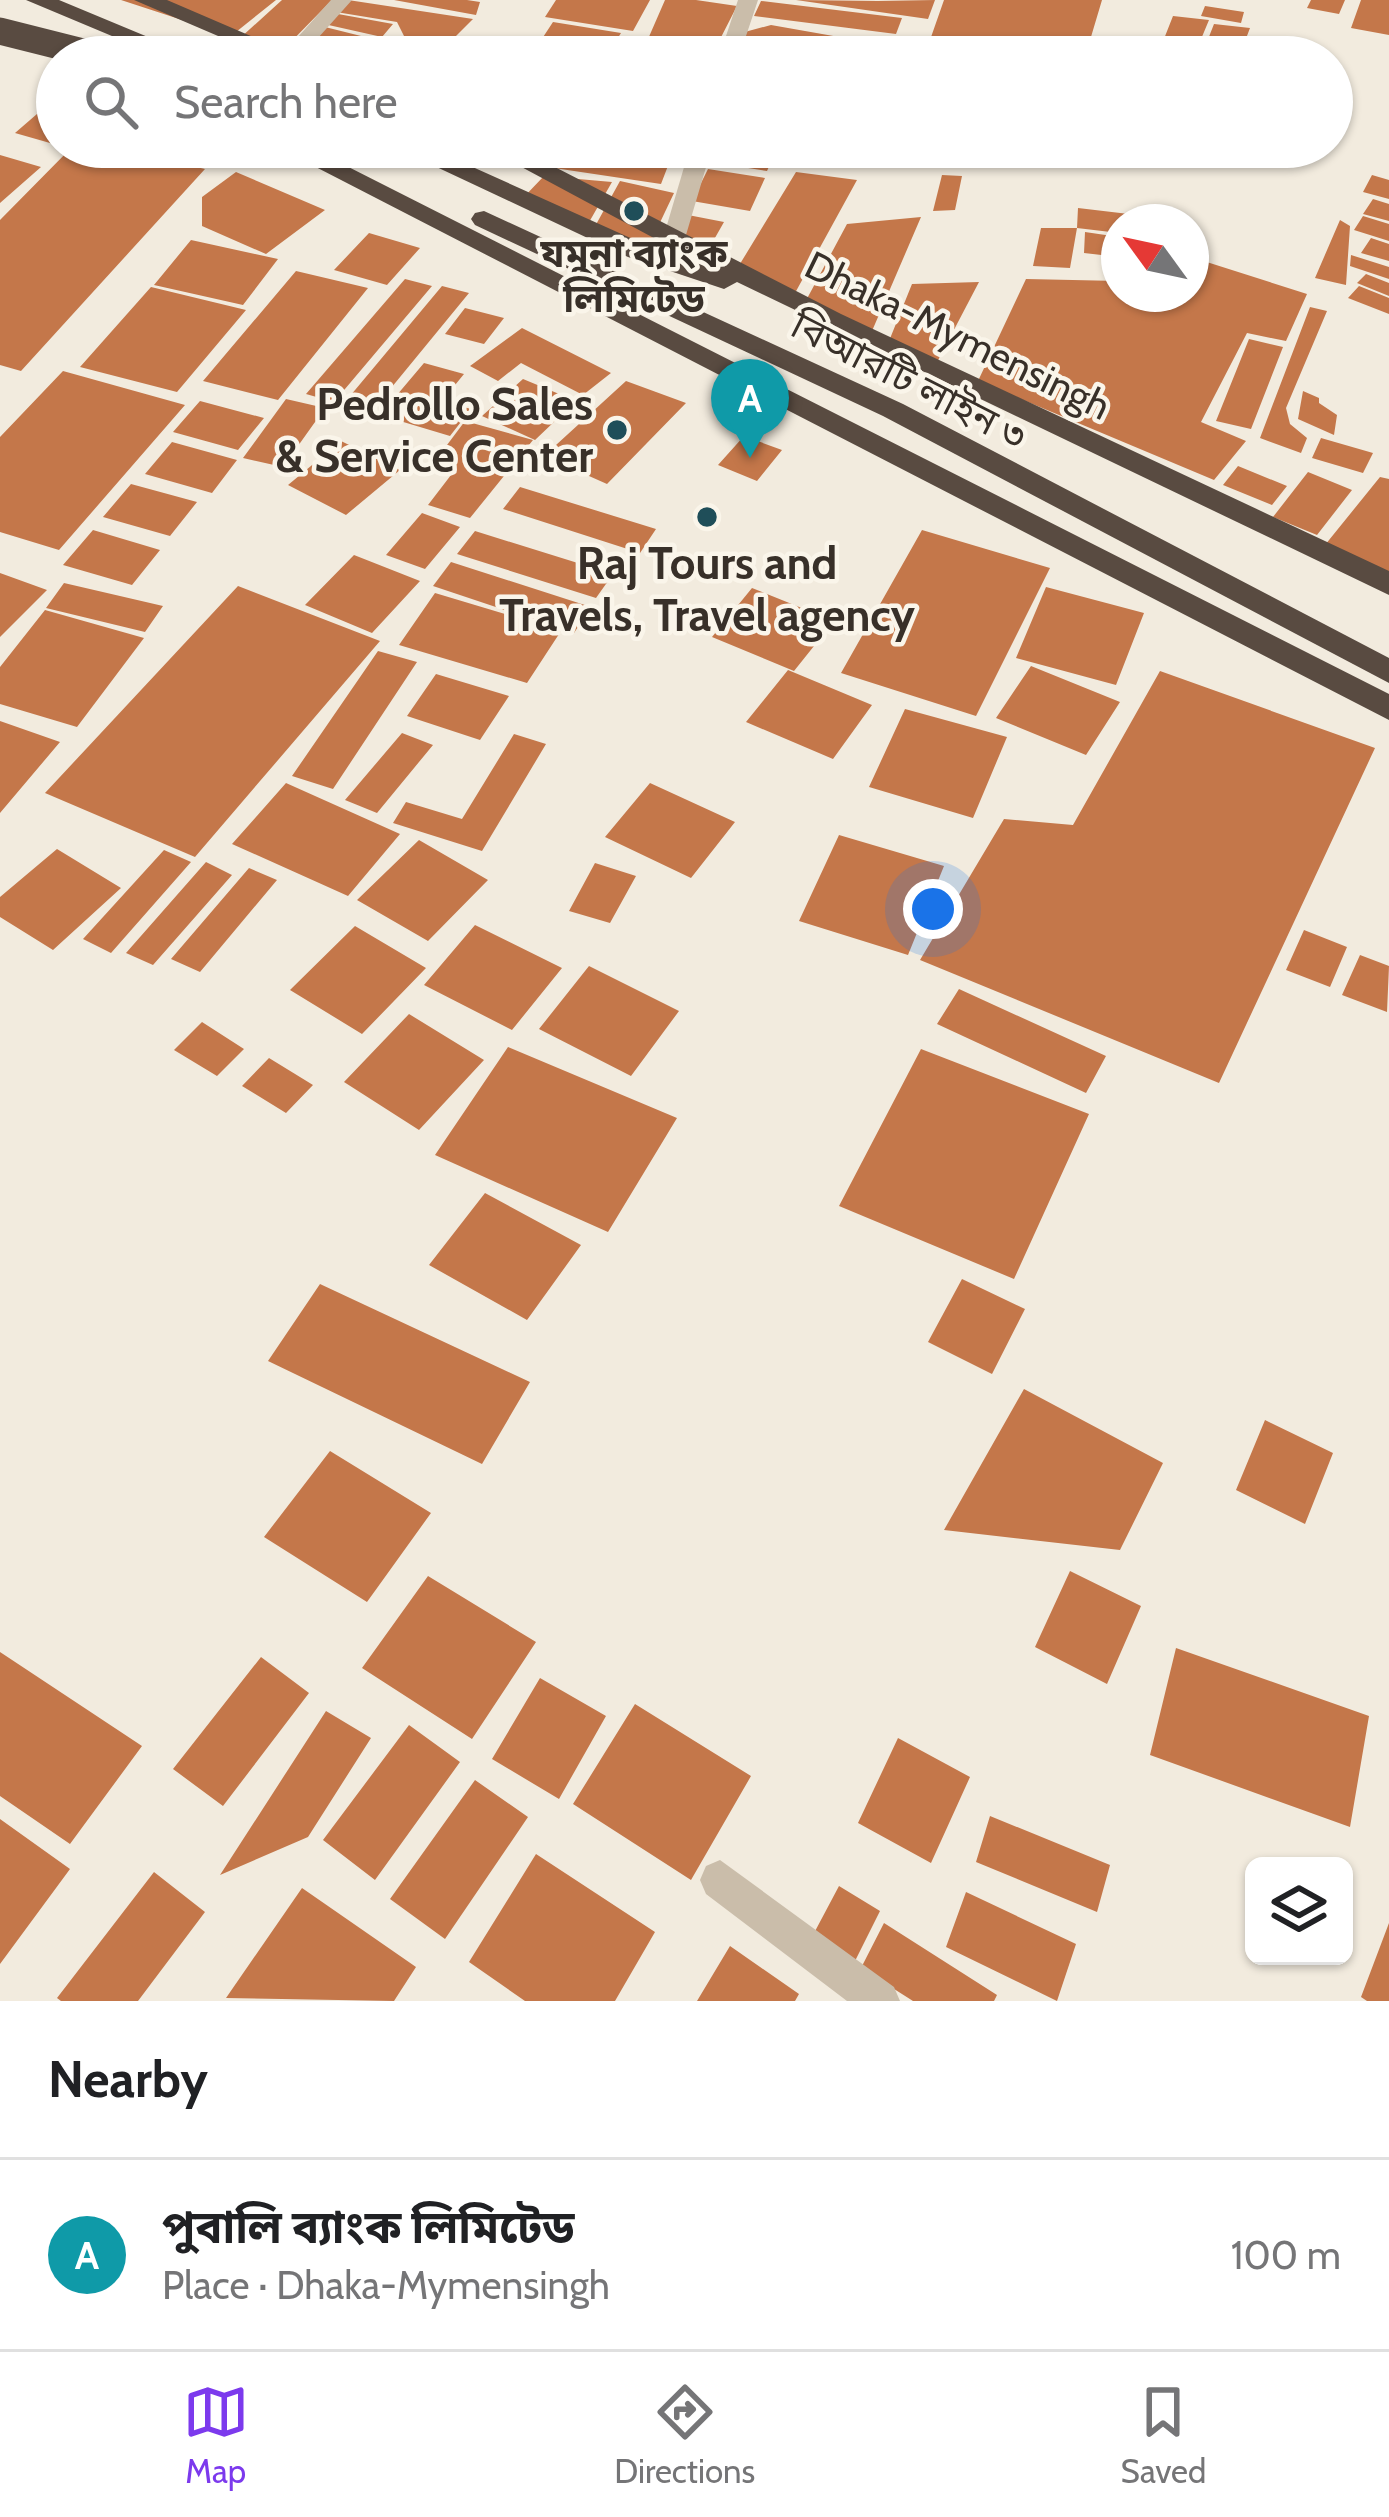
<!DOCTYPE html>
<html lang="en">
<head>
<meta charset="utf-8">
<style>
	:root { --surface:#fff; --page:#f2f2f2; --text:#202124; --muted:#757577; --line:#e0e0e0; --accent:#7c3aed }
	body { margin:0; font-family:Cabin,"Noto Sans Bengali",sans-serif; background:var(--page); color:var(--text) }
	.controls { position:absolute; right:36px; bottom:36px; display:grid; overflow:hidden; border-radius:18px; box-shadow:0 3px 9px #0004 }
	.controls button { width:108px; height:108px; display:grid; place-items:center; padding:0; border:0; border-bottom:3px solid var(--line); background:var(--surface); color:var(--text); font:60px sans-serif }
	.compass { position:absolute; left:1101px; top:204px; width:108px; height:108px; border-radius:50%; background:var(--surface); box-shadow:0 3px 9px #0004; rotate:303deg }
	.you { position:absolute; left:933px; top:909px; width:42px; height:42px; margin:-30px; border:9px solid #fff; border-radius:50%; background:#1a73e8; box-shadow:0 0 0 18px #1a73e833 }
	.badge { display:grid; place-items:center; width:78px; height:78px; border-radius:50%; background:var(--accent); color:#fff; font-size:39px; font-weight:700 }
	.pin { position:absolute; translate:-50% -99px; filter:drop-shadow(0 3px 6px #0008) }
	.pin::after { content:''; position:absolute; top:63px; width:42px; height:36px; background:inherit; clip-path:polygon(0 0,100% 0,50% 100%) }
	.list { margin:0; padding:0; list-style:none }
	h2 { display:flex; justify-content:space-between; align-items:center; height:156px; margin:0; padding:0 48px; font-size:51px }
	h2 small { font-size:39px; font-weight:400; color:var(--muted) }
	.list li { display:grid; grid-template-columns:78px 1fr auto; gap:36px; align-items:center; box-sizing:border-box; height:192px; padding:0 48px; border-top:3px solid var(--line) }
	.list b { display:block; font-size:45px; white-space:nowrap }
	.list p { margin:0; font-size:39px; white-space:nowrap; color:var(--muted) }
	.list em { font-size:39px; font-style:normal; color:var(--muted) }
	.icon { flex:none; width:66px; height:66px; fill:none; stroke:currentColor; stroke-width:2; stroke-linecap:round; stroke-linejoin:round }
	.map { position:relative; flex:none; width:1389px; height:2001px; overflow:hidden }
	.search { position:absolute; background:var(--surface); box-shadow:0 3px 9px #0004; left:36px; right:36px; top:36px; height:132px; display:flex; align-items:center; gap:30px; box-sizing:border-box; padding:0 42px; border-radius:66px; color:var(--muted); font-size:45px }
	.sheet { height:348px; background:var(--surface) }
	nav { display:flex; justify-content:space-around; align-items:center; box-sizing:border-box; height:168px; border-top:3px solid var(--line); background:var(--surface); font-size:33px; color:var(--muted) }
	nav a { display:grid; justify-items:center; gap:6px }
	nav .on { color:var(--accent) }
	.map>svg:first-child { display:block }
	.building { fill:#c4774a }
	.lines { fill:none; stroke-linecap:round; stroke-linejoin:round }
	.minor { fill:#cabdaa; fill-rule:evenodd }
	.highway { fill:#594b41; fill-rule:evenodd }
	.highway-bridge { stroke:#594b41; stroke-width:27 }
	.poi-dot { fill:#1f4e59; stroke:#faf5ea; stroke-width:4.5 }
	.labels { text-anchor:middle; stroke-width:9; stroke-linejoin:round; paint-order:stroke }
	.far-poi-label { font-size:39px; font-weight:bold; fill:#383029; stroke:#faf5ea }
	.far-street-label { font-size:39px; fill:#383029; stroke:#faf5ea }
	.poi-label { font-size:45px; font-weight:bold; fill:#383029; stroke:#faf5ea; text-anchor:end }
</style>
</head>
<body>
<div class="map">
<svg width="1389" height="2001" viewBox="0 0 1389 2001">
	<rect width="100%" height="100%" fill="#f2ebde"/>
	<path class="building" d="M121 0H276L231 36Z
		M282 0H332L277 56 239 39Z
		M348 0 473 19 445 47 406 40 397 22 336 12Z
		M394 0H467L480 2 476 15Z
		M556 0H650L633 31 545 17Z
		M665 0H696L737 6 715 49 648 39Z
		M796 0 878 1 935 0 928 19Z
		M944 0H1102L1085 57H1040L930 40Z
		M1311 0H1345L1339 14 1307 8Z
		M1361 0H1389V35L1351 28Z
		M761 1 902 18 896 34 754 16Z
		M1205 6 1244 12 1241 23 1201 16Z
		M338 14 393 24 382 37 324 24Z
		M1173 16 1209 20 1194 56 1160 49Z
		M553 22 621 33 606 57H530Z
		M1214 24 1250 28 1239 57H1201Z
		M771 25 856 40 849 57H733L741 33Z
		M321 26 373 39 360 50 311 39Z
		M625 38 723 52 720 57H615Z
		M381 39 439 53 435 57H399L371 50Z
		M307 41 361 54 286 57Z
		M870 45 932 54V57H866Z
		M52 101 57 102V145L15 133Z
		M72 147H112L205 169 21 371 0 365V220Z
		M563 147H603L671 158 661 184 554 168Z
		M717 147H778L767 171 710 162Z
		M0 155 41 167 0 203Z
		M708 169 765 178 750 211 692 201Z
		M236 172 325 210 266 254 202 226V197Z
		M796 172 857 180 789 304 732 277Z
		M942 175 962 176 955 210 933 211Z
		M1372 175 1389 180V199L1363 192Z
		M544 176 612 182 588 224 522 199Z
		M620 181 674 193 646 252 593 230Z
		M1373 199 1389 204V221L1363 214Z
		M1078 208 1154 217V222H1119V233L1077 228Z
		M688 215 724 222 699 266 665 251Z
		M1363 216 1389 224V241L1354 230Z
		M921 217 869 338 802 308 847 224Z
		M1340 220 1350 226 1346 285 1315 278Z
		M1041 228H1077L1070 268 1033 266Z
		M1085 232 1119 237V257L1084 253Z
		M369 233 420 248 387 285 334 270Z
		M1371 238 1389 244V261L1361 253Z
		M191 240 278 259 243 305 154 285Z
		M1351 255 1389 267V279L1350 266Z
		M1191 257 1307 294 1286 341 1247 333 1201 422 1246 441 1214 480 978 381 1026 279 1119 281V294H1191Z
		M296 271 368 288 278 400 203 381Z
		M1366 274 1389 283V296L1357 283Z
		M405 279 432 286 334 402 306 394Z
		M979 282 935 366 887 346 912 284Z
		M442 286 469 293 373 410 345 402Z
		M1359 286 1389 298V314L1348 298Z
		M151 287 246 310 177 392 80 367Z
		M1310 307 1327 311 1286 408 1290 424 1307 438 1301 453 1260 438Z
		M465 308 504 318 484 344 445 334Z
		M522 328 611 373 583 395 521 363 498 381 470 366Z
		M1249 339 1283 347 1251 429 1216 421Z
		M424 363 464 374 442 401 471 409 450 436 380 415Z
		M63 371 185 405 59 550 0 532V437Z
		M523 379 576 401 535 440 482 416Z
		M626 381 686 403 607 484 544 456Z
		M1303 391 1319 398V403L1337 415 1334 435 1298 419Z
		M286 399 325 408 283 467 243 458Z
		M200 401 264 418 238 450 173 432Z
		M465 421 533 440 470 518 428 505 451 475 429 469Z
		M744 436 782 450 757 481 718 465Z
		M1321 438 1373 453 1363 473 1312 458Z
		M341 441 400 470 346 515 288 485Z
		M172 442 237 460 212 493 145 474Z
		M1238 466 1287 486 1272 505 1223 485Z
		M1308 472 1352 490 1317 535 1273 517Z
		M1380 477 1389 479V575L1325 545Z
		M131 484 197 502 170 536 103 517Z
		M520 487 656 529 640 553 503 509Z
		M422 513 460 527 425 569 386 555Z
		M93 530 160 550 132 585 63 565Z
		M922 530 1050 568 976 716 841 673Z
		M475 531 613 574 596 598 457 554Z
		M354 555 420 581 372 633 305 605Z
		M451 562 591 607 574 633 433 586Z
		M0 573 47 590 0 637Z
		M64 583 163 606 145 632 46 608Z
		M238 586 380 641 195 857 45 793Z
		M1046 587 1144 613 1116 685 1016 658Z
		M752 588 834 621 794 671 712 637Z
		M435 593 561 631 527 683 399 645Z
		M45 610 144 638 77 727 0 704V667Z
		M378 651 417 662 333 789 292 776Z
		M1031 666 1120 702 1086 755 996 718Z
		M788 670 872 705 833 759 746 722Z
		M1160 671 1375 748 1219 1083 920 960 1004 819 1073 825Z
		M436 674 509 696 480 740 407 716Z
		M905 709 1007 737 973 818 869 787Z
		M0 721 60 742 0 813Z
		M402 733 433 745 377 813 345 800Z
		M514 734 546 744 482 851 393 823 406 802 462 819Z
		M286 783 400 834 348 896 232 844Z
		M650 783 735 822 691 878 605 837Z
		M839 835 944 866 908 955 799 921Z
		M419 840 488 880 428 941 357 900Z
		M57 849 121 888 53 950 0 917V897Z
		M164 850 191 862 111 953 83 939Z
		M206 862 232 875 153 965 126 953Z
		M595 863 636 876 610 923 569 911Z
		M249 868 277 880 200 972 171 959Z
		M475 925 562 968 512 1030 424 985Z
		M355 926 426 968 362 1034 290 990Z
		M1304 930 1347 947 1330 987 1286 970Z
		M1360 955 1389 966 1387 1012 1342 995Z
		M589 966 679 1011 631 1076 539 1029Z
		M959 989 1106 1056 1086 1093 937 1024Z
		M409 1014 484 1060 419 1130 344 1082Z
		M202 1022 244 1049 217 1076 174 1050Z
		M508 1047 677 1118 608 1232 435 1155Z
		M921 1049 1089 1114 1014 1279 839 1206Z
		M269 1058 313 1085 286 1113 242 1086Z
		M485 1193 581 1245 527 1320 429 1265Z
		M962 1279 1025 1309 992 1374 928 1342Z
		M320 1284 530 1382 482 1464 268 1361Z
		M1024 1389 1163 1463 1120 1550 944 1530Z
		M1265 1420 1333 1453 1305 1524 1236 1490Z
		M330 1451 431 1513 367 1602 264 1537Z
		M1070 1571 1141 1606 1107 1684 1035 1647Z
		M428 1576 536 1642 472 1739 362 1668Z
		M1176 1648 1369 1716 1350 1827 1150 1755Z
		M0 1652 142 1746 70 1844 0 1796Z
		M261 1657 309 1693 223 1806 173 1769Z
		M540 1678 606 1716 559 1799 492 1759Z
		M635 1704 751 1776 691 1880 573 1804Z
		M326 1711 371 1738 308 1837 220 1875Z
		M409 1725 460 1762 375 1880 323 1840Z
		M898 1738 970 1777 931 1863 858 1823Z
		M475 1780 528 1817 445 1939 390 1899Z
		M990 1816 1110 1865 1097 1912 976 1862Z
		M0 1819 70 1869 0 1964Z
		M536 1854 655 1932 615 2001H525L469 1962Z
		M154 1872 205 1912 138 2001H61L57 1998Z
		M839 1886 880 1911 855 1961 813 1935Z
		M302 1888 416 1967 394 2001 226 1998Z
		M966 1892 1076 1944 1057 2001 946 1947Z
		M884 1923 997 1995 994 2001H913L861 1968Z
		M1389 1923V2001H1367L1361 1997Z
		M730 1946 799 1994 795 2001H697Z"/>
	<g class="lines">
		<path class="minor" d="M331 0H352L301 57H280Z
			M738 0H758L739 57H719Z
			M690 147H712L686 235 675 242 664 235Z
			M720 1860 894 1987 900 2001H847L706 1894 700 1880 706 1866Z"/>
		<path class="highway" d="M26 0H59L196 57H162Z
			M134 0H167L300 57H267Z
			M277 147H309L1389 694V720Z
			M394 147H428L646 245 706 266 484 147H516L841 314 1389 571V595L737 282 724 289 628 257Z
			M484 211 903 404 1389 658V683L883 416 475 225 471 219 475 213Z"/>
		<path class="highway-bridge" d="M0 31 103 57"/>
	</g>
	<g class="poi-dot">
		<circle cx="634" cy="211" r="12"/>
		<circle cx="617" cy="430" r="12"/>
		<circle cx="707" cy="517" r="12"/>
	</g>
	<g class="labels">
		<g class="far-poi-label">
			<text x="634" y="267">যমুনা ব্যাংক<tspan x="634" dy="45">লিমিটেড</tspan></text>
		</g>
		<g class="far-street-label">
			<text transform="translate(958 335) rotate(26)" y="14">Dhaka-Mymensingh</text>
			<text transform="translate(909 380) rotate(27)" y="14">বিআরটি লাইন ৩</text>
		</g>
		<g class="poi-label">
			<text x="593" y="420">Pedrollo Sales<tspan x="593" dy="52">&amp; Service Center</tspan></text>
			<text x="707" y="579" text-anchor="middle">Raj Tours and<tspan x="707" dy="52">Travels, Travel agency</tspan></text>
		</g>
	</g>
</svg>
<div class="controls">
<button><svg class="icon" aria-label="layers" viewBox="0 0 24 24"><path d="M12 4l9 5-9 5-9-5zM3 14l9 5 9-5"/></svg></button>
</div>
<svg class="compass" viewBox="-18 -18 36 36"><path d="M0-13l5 13h-10z" fill="#e53935"/><path d="M0 13l5-13h-10z" fill="#757577"/></svg>
<div class="you"></div>
<div class="pin badge" style="left:750px;top:458px;background:#0f9aa8">A</div>
<div class="search"><svg class="icon" aria-label="search" viewBox="0 0 24 24"><circle cx="10" cy="10" r="6"/><path d="M15 15l6 6"/></svg>Search here</div>
</div>
<section class="sheet">
<h2>Nearby<small></small></h2>
<ul class="list">
<li><span class="badge" style="background:#0f9aa8">A</span><div><b>পুবালি ব্যাংক লিমিটেড</b><p>Place · Dhaka-Mymensingh</p></div><em>100 m</em></li>
</ul>
</section>
<nav>
<a class="on"><svg class="icon" aria-label="map" viewBox="0 0 24 24"><path d="M3 6l6-2 6 2 6-2v14l-6 2-6-2-6 2zM9 4v14M15 6v14"/></svg>Map</a>
<a><svg class="icon" aria-label="directions" viewBox="0 0 24 24"><path d="M12 3l9 9-9 9-9-9zM9 14v-3h6M13 9l2 2-2 2"/></svg>Directions</a>
<a><svg class="icon" aria-label="saved" viewBox="0 0 24 24"><path d="M7 4h10v16l-5-4-5 4z"/></svg>Saved</a>
</nav>
</body>
</html>
